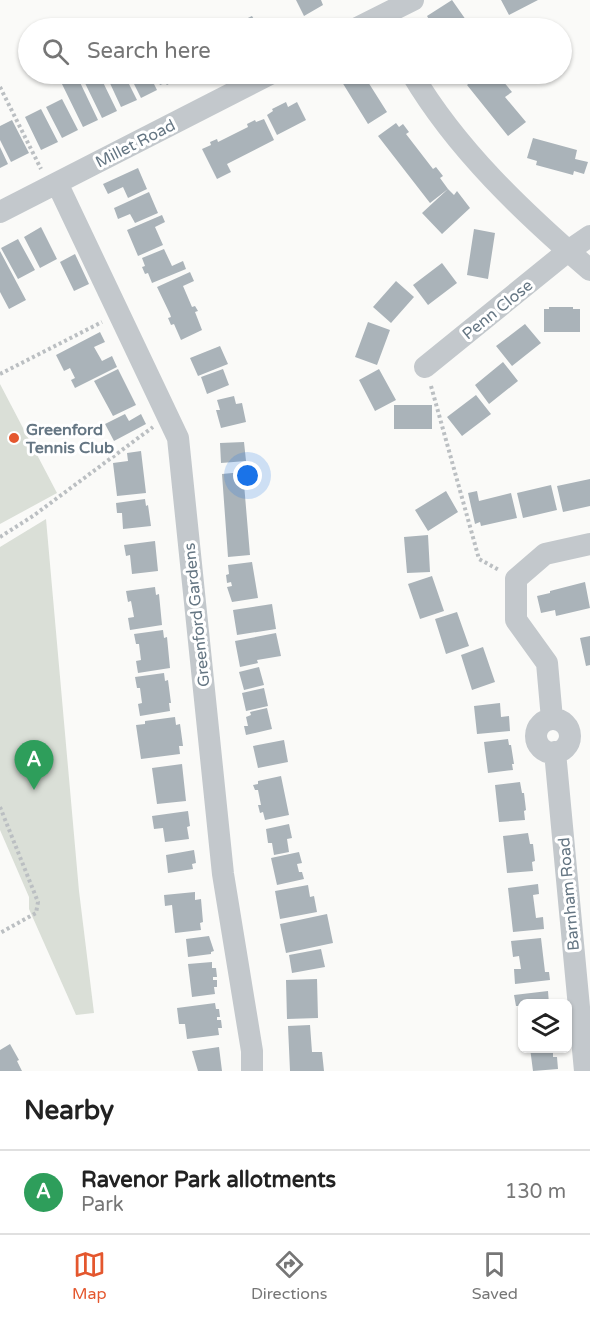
<!DOCTYPE html>
<html lang="en">
<head>
<meta charset="utf-8">
<style>
	:root { --surface:#fff; --page:#f2f2f2; --text:#222; --muted:#767676; --line:#e0e0e0; --accent:#e4572e }
	body { margin:0; font-family:"Varela Round",sans-serif; background:var(--page); color:var(--text) }
	.controls { position:absolute; right:18px; bottom:18px; display:grid; overflow:hidden; border-radius:9px; box-shadow:0 2px 4px #0004 }
	.controls button { width:54px; height:54px; display:grid; place-items:center; padding:0; border:0; border-bottom:2px solid var(--line); background:var(--surface); color:var(--text); font:30px sans-serif }
	.you { position:absolute; left:248px; top:476px; width:21px; height:21px; margin:-15px; border:4px solid #fff; border-radius:50%; background:#1a73e8; box-shadow:0 0 0 9px #1a73e833 }
	.badge { display:grid; place-items:center; width:39px; height:39px; border-radius:50%; background:var(--accent); color:#fff; font-size:20px; font-weight:700 }
	.pin { position:absolute; translate:-50% -50px; filter:drop-shadow(0 2px 3px #0008) }
	.pin::after { content:''; position:absolute; top:32px; width:21px; height:18px; background:inherit; clip-path:polygon(0 0,100% 0,50% 100%) }
	.list { margin:0; padding:0; list-style:none }
	h2 { display:flex; justify-content:space-between; align-items:center; height:78px; margin:0; padding:0 24px; font-size:26px }
	h2 small { font-size:20px; font-weight:400; color:var(--muted) }
	.list li { display:grid; grid-template-columns:39px 1fr auto; gap:18px; align-items:center; box-sizing:border-box; height:84px; padding:0 24px; border-top:2px solid var(--line) }
	.list b { display:block; font-size:22px; white-space:nowrap }
	.list p { margin:0; font-size:20px; white-space:nowrap; color:var(--muted) }
	.list em { font-size:20px; font-style:normal; color:var(--muted) }
	.icon { flex:none; width:33px; height:33px; fill:none; stroke:currentColor; stroke-width:2; stroke-linecap:round; stroke-linejoin:round }
	.map { position:relative; flex:none; width:590px; height:1071px; overflow:hidden }
	.search { position:absolute; background:var(--surface); box-shadow:0 2px 4px #0004; left:18px; right:18px; top:18px; height:66px; display:flex; align-items:center; gap:15px; box-sizing:border-box; padding:0 21px; border-radius:33px; color:var(--muted); font-size:22px }
	.sheet { height:162px; background:var(--surface) }
	nav { display:flex; justify-content:space-around; align-items:center; box-sizing:border-box; height:84px; border-top:2px solid var(--line); background:var(--surface); font-size:16px; color:var(--muted) }
	nav a { display:grid; justify-items:center; gap:3px }
	nav .on { color:var(--accent) }
	.map>svg:first-child { display:block }
	.green { fill:#dadfd7 }
	.building { fill:#aab3b9 }
	.lines { fill:none; stroke-linecap:round; stroke-linejoin:round }
	.path { stroke:#bbbfc2; stroke-width:4; stroke-dasharray:3 3; stroke-linecap:butt }
	.street { stroke:#c3c8cc; stroke-width:22 }
	.poi-dot { fill:#e4572e; stroke:#fff; stroke-width:2 }
	.labels { text-anchor:middle; stroke-width:6; stroke-linejoin:round; paint-order:stroke }
	.street-label { font-size:16px; fill:#657683; stroke:#fff }
	.poi-label { font-size:16px; font-weight:bold; fill:#657683; stroke:#fff; text-anchor:start }
</style>
</head>
<body>
<div class="map">
<svg width="590" height="1071" viewBox="0 0 590 1071">
	<rect width="100%" height="100%" fill="#fafaf8"/>
	<path class="green" d="M0 384 57 493 0 524Z
		M46 519 79 891 94 1013 76 1015 29 909V897L0 830V547Z"/>
	<path class="building" d="M296 0H321L323 5 304 16Z
		M452 0 466 20 458 25 460 28H430L428 24 431 23 427 16Z
		M501 0H538L509 15Z
		M252 16 259 28H227Z
		M76 74 98 120 83 127 61 82Z
		M95 74H99L117 111 102 118 83 79Z
		M120 74H124L137 100 121 107 108 79Z
		M129 74H149L157 90 141 98Z
		M154 74H183L173 79 174 81 167 85 165 83 160 85Z
		M337 74H363L387 112 368 124Z
		M480 74H497L512 92 505 97 526 122 508 136 467 85Z
		M62 99 78 130 62 138 46 107Z
		M286 102 288 107 297 102 306 120 277 135 267 115 273 111 272 109Z
		M41 109 58 142 41 150 25 117Z
		M264 119 274 140 227 164 231 172 217 179 202 149 211 145 210 142 217 139 218 142 248 127 247 124 255 120 256 122Z
		M12 120 29 153 11 162 0 140V126Z
		M396 123 399 127 403 124 409 132 406 134 433 169 436 167 443 176 440 178 448 189 430 203 378 136Z
		M533 138 577 150 575 159 588 162 584 174 574 171 573 175 536 165 537 161 527 158Z
		M0 147 8 164 0 168Z
		M138 168 147 189 128 198 123 187 108 194 103 184Z
		M448 189 454 195 457 191 470 208 442 234 422 213Z
		M149 192 158 213 135 223 130 214 118 219 114 208Z
		M162 215 165 222 155 227 163 245 138 256 127 230Z
		M41 227 57 259 40 268 24 237Z
		M474 229 495 233 488 279 467 275Z
		M18 239 35 270 18 279 1 248Z
		M164 249 172 266 183 261 186 269 152 283 148 273 145 274 142 267 145 266 142 258Z
		M0 251 26 300 9 309 0 292Z
		M75 254 89 284 74 291 60 262Z
		M442 263 457 283 428 305 413 285Z
		M190 272 194 281 183 286 192 307 195 306 198 311 195 312 202 330 181 340 174 324 171 325 168 318 171 317 170 314 157 287Z
		M396 281 414 297 391 323 373 307Z
		M549 307H573V309H580V332H544V309H549Z
		M368 322 390 330 377 365 355 357Z
		M525 324 541 343 512 366 496 346Z
		M100 332 105 342 94 347 102 361 112 356 117 367 75 388 71 380 75 378 70 368 64 371 56 355Z
		M220 346 228 364 198 376 190 358Z
		M503 362 518 381 489 404 475 385Z
		M118 369 136 405 113 416 94 381Z
		M223 369 229 385 207 394 201 377Z
		M379 369 396 400 375 411 359 380Z
		M476 395 491 414 462 436 447 417Z
		M234 396 236 404 242 403 246 422 221 428 216 410H220L217 400Z
		M394 405H432V429H394Z
		M125 414 129 421 141 414 146 424 114 441 105 424Z
		M244 442 246 461 221 463 220 443Z
		M141 451 146 493 117 496 113 463 128 461 127 453Z
		M243 472 250 555 228 557 222 474Z
		M590 479V506L563 512 557 486Z
		M551 485 557 510 523 518 517 493Z
		M446 491 458 512 428 531 415 510Z
		M477 491 479 501 511 493 517 518 481 526 480 522 475 524 468 493Z
		M145 499 146 506 148 505 151 526 123 529 122 513H117L116 503Z
		M428 535 430 572 407 573 404 537Z
		M155 541 158 571 132 574 130 555 126 556 124 545Z
		M252 562 258 598 232 602 227 587 232 586 231 582 227 583 226 575 229 574 228 565Z
		M432 576 444 611 420 619 408 584Z
		M585 582 590 608 556 616 555 610 541 613 537 596 550 593V591Z
		M155 587 156 595 159 594 162 625 130 630 128 618 134 617 131 601 128 602 126 591Z
		M272 604 276 629 237 635 233 610Z
		M457 612 469 646 446 654 435 619Z
		M163 630 164 638 167 637 170 668 138 673 136 661 141 660 139 644H136L134 634Z
		M276 633 281 656 257 660 258 663 240 667 235 641Z
		M590 636V665L586 666 580 638Z
		M483 647 495 682 472 690 461 655Z
		M259 667 264 685 244 690 239 672Z
		M164 673 165 681 168 680 171 703H169L170 711 140 716 138 704 142 703 140 688H137L135 677Z
		M264 688 268 706 246 711 242 693Z
		M500 703 501 717 509 716 510 731 477 734 474 706Z
		M267 708 272 729 246 735 244 726H248L246 717 251 715 250 712Z
		M175 717 176 725 180 724 183 746H179L180 754 141 759 136 725 145 724V721Z
		M508 739 509 745H511L514 764H512L513 770 488 773 484 742Z
		M284 740 288 762 258 768 253 746Z
		M182 764 186 801 157 804 152 768Z
		M281 776 289 815 265 820 263 812 260 813 258 805H261L258 790H255L253 785 258 784V781Z
		M520 782 522 793H524L526 810 524 811 525 820 499 822 495 785Z
		M188 811 190 826 187 827 189 839 165 842 163 828 154 829 152 816Z
		M289 824 292 838 287 839 289 852 274 855 272 843H268L266 829Z
		M528 833 530 844H533L535 861 532 862 533 871 507 873 503 836Z
		M194 850 196 863 192 864 193 869 168 873 166 855Z
		M299 852 302 863 297 864 299 872H302L304 879 277 885 271 858Z
		M538 884 539 894 533 895 536 918 543 917 544 929 513 932 508 888Z
		M308 885 310 897 314 896 317 912 280 919 275 891Z
		M195 892V900L201 899 203 922 200 923 201 930 175 933 172 905 165 906 164 895Z
		M327 914 333 943 286 953 280 924Z
		M209 936 214 951 211 952V954L188 957 186 939Z
		M541 938 545 972H549L550 980 515 984 514 969H521L519 956 513 957 511 941Z
		M321 949 325 967 292 973 289 955Z
		M212 962V968H216L217 977H213V980H217V987H214L215 994 192 997 188 964Z
		M317 979 318 1018 287 1019 286 980Z
		M548 991 549 1004H522V1014L520 1006H516L514 995Z
		M215 1003 216 1009H219L220 1017H217V1020H221L222 1028H218L219 1035 187 1039 185 1024H179L177 1008Z
		M310 1025 312 1052H322L324 1071H290L288 1026Z
		M10 1044 19 1060 17 1061 22 1071H0V1050Z
		M219 1047 222 1071H198L192 1051Z
		M530 1048H553V1057H557L558 1069 533 1071Z"/>
	<g class="lines">
		<path class="path" d="M0 87 41 169
			M0 374 102 322
			M431 386 479 559 499 570
			M0 537 33 516 153 427
			M0 807 38 902 36 913 0 933"/>
		<path class="street" d="M357 28 413 0
			M412 74C457 150 523 212 590 270
			M57 183 178 438 223 874 252 1051V1071
			M0 212 270 74
			M425 367 568 251 590 236
			M552 719 547 663 516 620V579L545 554 590 544
			M536 736a17 17 0 1 1 34 0a17 17 0 1 1-34 0Z
			M555 752 585 1071"/>
	</g>
	<circle class="poi-dot" cx="14" cy="438" r="6"/>
	<g class="labels">
		<g class="street-label">
			<text transform="translate(135 143) rotate(-27)" y="6">Millet Road</text>
			<text transform="translate(497 309) rotate(-39)" y="6">Penn Close</text>
			<text transform="translate(196 615) rotate(-96)" y="6">Greenford Gardens</text>
			<text transform="translate(568 894) rotate(-95)" y="6">Barnham Road</text>
		</g>
		<g class="poi-label">
			<text x="26" y="435">Greenford<tspan x="26" dy="18">Tennis Club</tspan></text>
		</g>
	</g>
</svg>
<div class="controls">
<button><svg class="icon" aria-label="layers" viewBox="0 0 24 24"><path d="M12 4l9 5-9 5-9-5zM3 14l9 5 9-5"/></svg></button>
</div>
<div class="you"></div>
<div class="pin badge" style="left:34px;top:790px;background:#2e9e5b">A</div>
<div class="search"><svg class="icon" aria-label="search" viewBox="0 0 24 24"><circle cx="10" cy="10" r="6"/><path d="M15 15l6 6"/></svg>Search here</div>
</div>
<section class="sheet">
<h2>Nearby<small></small></h2>
<ul class="list">
<li><span class="badge" style="background:#2e9e5b">A</span><div><b>Ravenor Park allotments</b><p>Park</p></div><em>130 m</em></li>
</ul>
</section>
<nav>
<a class="on"><svg class="icon" aria-label="map" viewBox="0 0 24 24"><path d="M3 6l6-2 6 2 6-2v14l-6 2-6-2-6 2zM9 4v14M15 6v14"/></svg>Map</a>
<a><svg class="icon" aria-label="directions" viewBox="0 0 24 24"><path d="M12 3l9 9-9 9-9-9zM9 14v-3h6M13 9l2 2-2 2"/></svg>Directions</a>
<a><svg class="icon" aria-label="saved" viewBox="0 0 24 24"><path d="M7 4h10v16l-5-4-5 4z"/></svg>Saved</a>
</nav>
</body>
</html>
